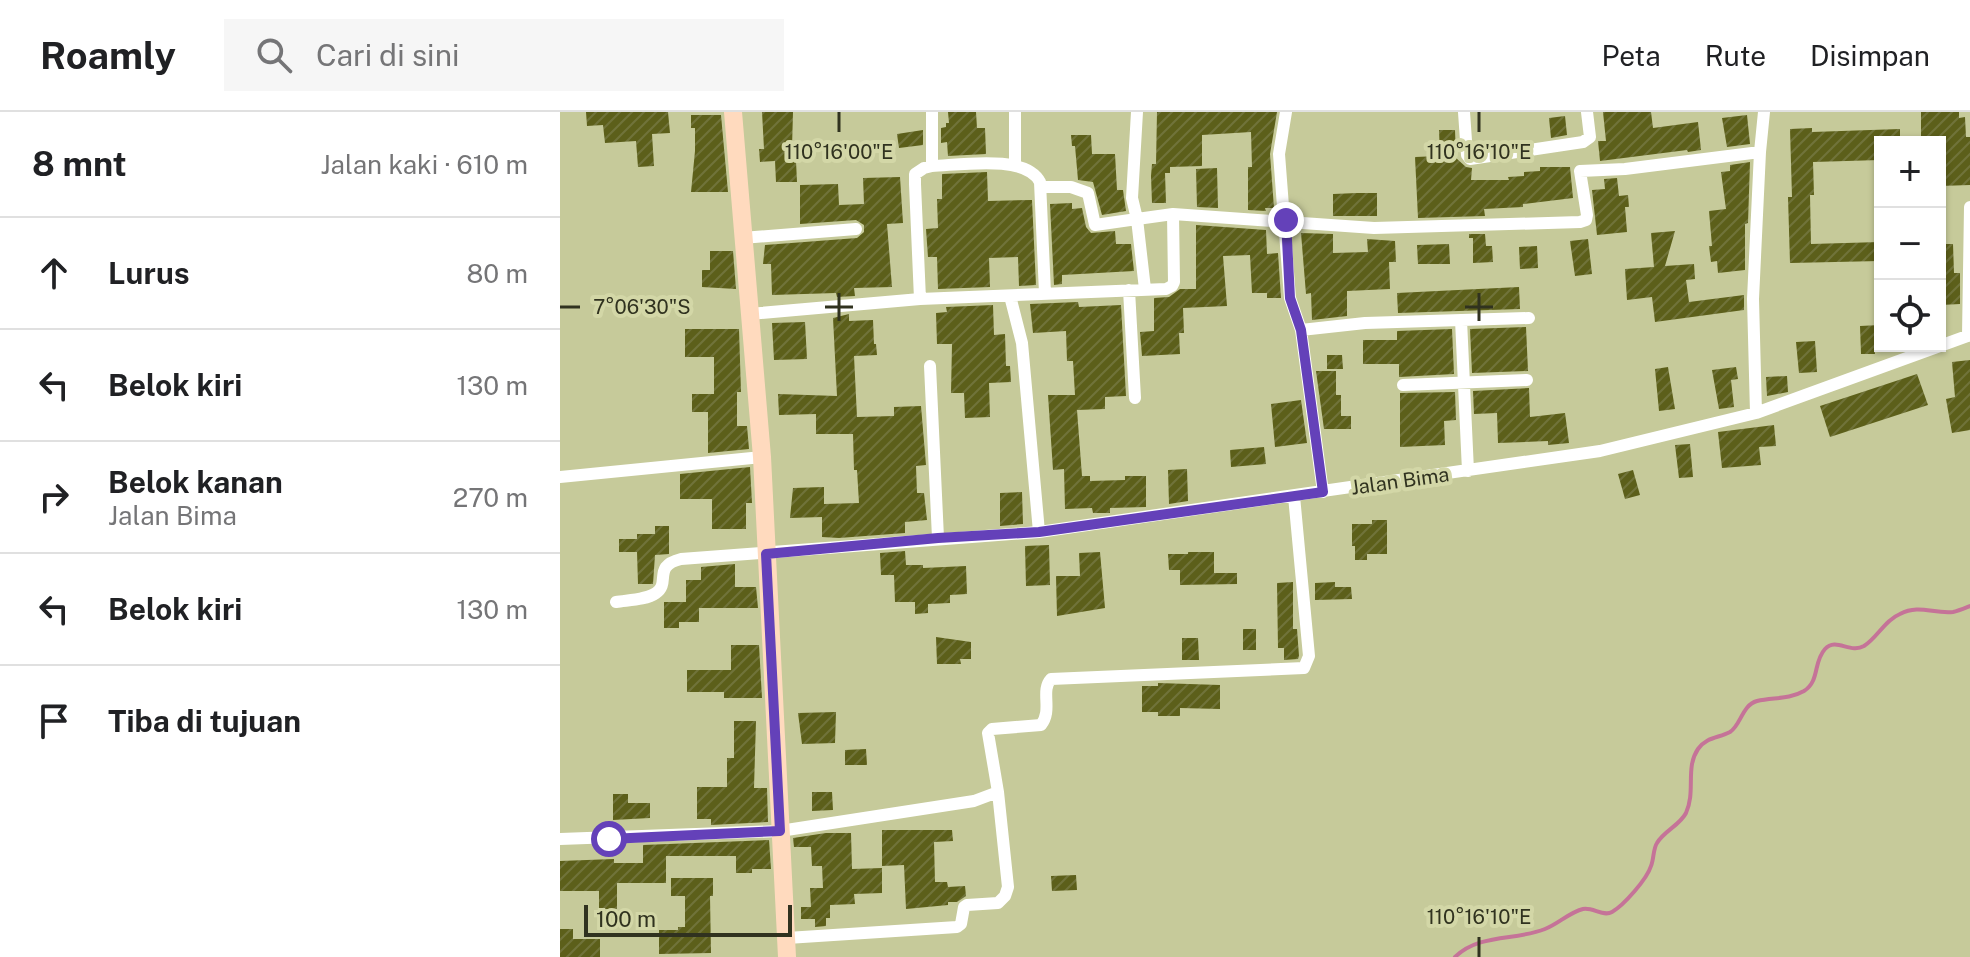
<!DOCTYPE html>
<html lang="id">
<head>
<meta charset="utf-8">
<style>
	:root { --surface:#fff; --page:#f6f6f6; --text:#202124; --muted:#757577; --line:#e0e0e0 }
	body { margin:0; font-family:"Public Sans",sans-serif; background:var(--page); color:var(--text) }
	.controls { position:absolute; right:24px; top:24px; display:grid; overflow:hidden; border-radius:0px; box-shadow:0 2px 6px #0004 }
	.controls button { width:72px; height:72px; display:grid; place-items:center; padding:0; border:0; border-bottom:2px solid var(--line); background:var(--surface); color:var(--text); font:40px sans-serif }
	.scale { position:absolute; left:24px; bottom:20px; width:208px; box-sizing:border-box; padding-left:8px; border:4px solid #30321f; border-top:0; font-size:22px; line-height:28px; white-space:nowrap; color:#30321f; -webkit-text-stroke:6px #d3d7a7; paint-order:stroke }
	.stop { position:absolute; width:24px; height:24px; margin:-18px; border:6px solid #6441b9; border-radius:50%; background:#fff }
	.stop.end { background:#6441b9; border-color:#fff; box-shadow:0 2px 8px #0008 }
	.list { margin:0; padding:0; list-style:none }
	h2 { display:flex; justify-content:space-between; align-items:center; height:104px; margin:0; padding:0 32px; font-size:34px }
	h2 small { font-size:26px; font-weight:400; color:var(--muted) }
	.list li { display:grid; grid-template-columns:52px 1fr auto; gap:24px; align-items:center; box-sizing:border-box; height:112px; padding:0 32px; border-top:2px solid var(--line) }
	.list b { display:block; font-size:30px; white-space:nowrap }
	.list p { margin:0; font-size:26px; white-space:nowrap; color:var(--muted) }
	.list em { font-size:26px; font-style:normal; color:var(--muted) }
	.icon { flex:none; width:44px; height:44px; fill:none; stroke:currentColor; stroke-width:2; stroke-linecap:round; stroke-linejoin:round }
	.map { position:relative; flex:none; width:1410px; height:845px; overflow:hidden }
	header { display:flex; align-items:center; gap:48px; box-sizing:border-box; height:112px; padding:0 40px; background:var(--surface); border-bottom:2px solid var(--line) }
	header strong { font-size:38px }
	nav { display:flex; gap:44px; margin-inline-start:auto; font-size:28px }
	.search { width:560px; height:72px; background:var(--page); display:flex; align-items:center; gap:20px; box-sizing:border-box; padding:0 28px; border-radius:0px; color:var(--muted); font-size:30px }
	main { display:flex }
	aside { flex:1; background:var(--surface) }
	.map>svg:first-child { display:block }
	.lines { fill:none; stroke-linecap:round; stroke-linejoin:round }
	.stream { stroke:#c57398; stroke-width:4 }
	.building { fill:url(#building-hatch) }
	.street { stroke:#fff; stroke-width:12 }
	.secondary { stroke:#ffdabe; stroke-width:18 }
	.route { stroke:#6441b9; stroke-width:10 }
	.ticks { fill:none; stroke:#30321f; stroke-width:3 }
	.labels { text-anchor:middle; stroke-width:8; stroke-linejoin:round; paint-order:stroke }
	.street-label { font-size:20px; fill:#30321f; stroke:#d3d7a7 }
	.ticks-label { font-size:20px; text-anchor:middle; fill:#30321f; stroke:#d3d7a7; stroke-width:8; stroke-linejoin:round; paint-order:stroke }
</style>
</head>
<body>
<header>
<strong>Roamly</strong>
<div class="search"><svg class="icon" aria-label="search" viewBox="0 0 24 24"><circle cx="10" cy="10" r="6"/><path d="M15 15l6 6"/></svg>Cari di sini</div>
<nav><a>Peta</a><a>Rute</a><a>Disimpan</a></nav>
</header>
<main>
<aside>
<h2>8 mnt<small>Jalan kaki · 610 m</small></h2>
<ul class="list">
<li><svg class="icon" aria-label="ahead" viewBox="0 0 24 24"><path d="M12 20V5M6 11l6-6 6 6"/></svg><div><b>Lurus</b></div><em>80 m</em></li>
<li><svg class="icon" aria-label="left" viewBox="0 0 24 24"><path d="M17 20v-9H6M10 6l-5 5 5 5"/></svg><div><b>Belok kiri</b></div><em>130 m</em></li>
<li><svg class="icon" aria-label="right" viewBox="0 0 24 24"><path d="M7 20v-9h11M14 6l5 5-5 5"/></svg><div><b>Belok kanan</b><p>Jalan Bima</p></div><em>270 m</em></li>
<li><svg class="icon" aria-label="left" viewBox="0 0 24 24"><path d="M17 20v-9H6M10 6l-5 5 5 5"/></svg><div><b>Belok kiri</b></div><em>130 m</em></li>
<li><svg class="icon" aria-label="arrive" viewBox="0 0 24 24"><path d="M6 21V4h12l-3 4 3 4H6"/></svg><div><b>Tiba di tujuan</b></div></li>
</ul>
</aside>
<div class="map">
<svg width="1410" height="845" viewBox="0 0 1410 845">
	<defs>
		<pattern id="building-hatch" width="6" height="6" patternUnits="userSpaceOnUse" patternTransform="scale(2)"><rect width="6" height="6" fill="#5c5f1a"/><path d="M-1 1l2-2M0 6l6-6M5 7l2-2" fill="none" stroke="#70733a"/></pattern>
	</defs>
	<rect width="100%" height="100%" fill="#c6ca9a"/>
	<g class="lines">
		<path class="stream" d="M895 845C920 821 955 829 985 817 998 812 1010 800 1023 797 1033 795 1043 805 1052 800 1064 793 1087 767 1091 754 1094 747 1093 737 1097 731 1104 719 1120 713 1126 701 1136 679 1125 656 1138 637 1146 625 1159 626 1170 620 1181 613 1182 593 1197 589 1213 585 1228 588 1244 579 1260 569 1253 550 1265 537 1276 525 1290 542 1304 534 1317 526 1325 508 1340 502 1359 492 1373 502 1393 500 1398 499 1405 496 1410 494"/>
	</g>
	<path class="building" d="M26 0H108L110 21 92 22 94 54 78 55 76 29 45 31 43 13 27 14Z
		M202 0H233L232 36H244V48L236 49 237 70H216L215 49 200 50 199 37H204Z
		M388 0H416L417 16H425L426 42 388 44 387 30 381 31V16L386 15V11H389Z
		M597 0H717L710 42 714 96H705L706 99 688 98V55H692L691 20 642 23V54L610 55V61H605L606 91H592L591 64 592 52H596Z
		M1043 0H1091L1093 16 1138 10 1141 38 1128 40 1127 38 1040 49 1038 29H1046Z
		M1361 0H1399V6L1405 5 1406 25H1410V73L1380 74V30H1361Z
		M131 3H161L168 80H131L135 39V16H131Z
		M1187 3 1190 32 1167 35 1162 6Z
		M1005 4 1007 23 991 26 989 6Z
		M1252 16V20L1340 17V30H1320V48L1253 50 1254 83H1250L1251 132 1320 130V149L1230 151 1228 85H1232L1230 17Z
		M363 18V33L339 36 337 22Z
		M879 18H895L896 46 906 55 912 56 911 68H949L948 65 964 64V60L980 59V55H1010L1013 86 963 92V95L924 97 925 104 858 106 855 45 880 44Z
		M511 23H531L532 42H555L557 78H563L566 99 542 103 533 70 518 68 515 34H512Z
		M1190 50 1188 111 1185 112V158L1158 161 1157 149 1151 150 1149 134H1152L1149 99 1166 97 1161 60 1170 59V53Z
		M657 56 658 96 637 95 636 57Z
		M427 60 428 89 472 88 476 173 459 174 458 145 429 146 430 175 378 177 377 145H368L366 117 378 116 377 87H382V62Z
		M340 65 343 111 327 112 332 175 294 176 295 184 277 185 276 181 212 183 211 152H203L205 133 297 126 304 120V113L296 108 240 112V73L278 72 279 93 304 92 303 66Z
		M1057 66 1059 84 1068 83 1069 95H1065L1067 120 1037 123 1032 78 1045 77 1044 67Z
		M797 81H817V104H773V82Z
		M512 91V97L522 96 526 115 531 121 555 119 556 132H571L574 159 502 163V172L494 173 490 92Z
		M636 113 706 118 707 142 718 141 721 186H707V181H692L690 143 663 144 667 194 623 196 624 221H619L620 242 582 244 580 220 594 219V186L609 185 620 177H636Z
		M1115 119 1105 154 1134 152 1135 167 1126 168 1129 190 1184 183V198L1095 210 1092 185 1067 188 1065 157 1094 155 1091 121Z
		M741 121 773 122V141L808 140 807 127 835 129 836 150H829L830 177 787 179V204L752 208 751 181 746 182Z
		M909 122H925L926 134H932L933 150 913 151V126H909Z
		M1028 127 1032 162 1015 164 1010 129Z
		M889 132 890 152H858L857 133Z
		M1380 132H1393L1394 161H1400V192L1381 193Z
		M977 134 978 156 960 157 959 135Z
		M150 139H173L176 177 142 175V158H150Z
		M959 175 960 197 838 201 837 181Z
		M518 190 519 195 561 193 566 284 545 285V297L517 298 522 364H530V369L565 368V364H586V395L550 396V401H533L532 396 505 397 504 357 493 358 488 283H515L513 249H507L506 219 473 221 470 192Z
		M433 193 434 223 445 222 446 254H450L451 270 429 271 430 305 405 306 404 281H391L392 232H377L376 201 387 200 386 195Z
		M289 202V209L313 208 314 232H316L317 243 294 244 297 305 334 304V295L361 294 366 353 356 354 357 381H364L367 408 345 410V421L279 426 262 425V405L230 406 233 376 264 375V392L299 391 297 358H294L293 322H256V302L219 303 218 282 277 284 273 206Z
		M245 210 247 247 214 248 212 211Z
		M1320 213V236H1314L1315 242H1301L1300 214Z
		M966 215 968 259 912 261 910 217Z
		M125 217H179L181 280H177V314H187L189 337 148 341V300H132V282H154V245H125Z
		M892 217 894 262 839 265V252H803V228H837V219Z
		M1255 229 1257 260 1239 261 1236 230Z
		M767 243H782L783 257H767Z
		M1410 248V318L1392 321 1386 287 1395 285 1392 250Z
		M1108 255 1115 297 1099 299 1095 257Z
		M1176 255 1178 267 1171 268 1174 295 1159 297 1152 258Z
		M756 259H776V283H781V304H791V317H764Z
		M1357 262 1368 293 1270 325 1260 294Z
		M1227 264 1228 280 1207 284 1206 265Z
		M969 276 970 305 1005 301 1009 331 988 333V329L938 331 937 301 914 302 913 279Z
		M895 280 896 308 884 309 885 333 840 335V281Z
		M741 288 747 331 715 335 711 292Z
		M1214 313 1216 334 1199 335 1201 353 1162 356 1158 320Z
		M1130 332 1133 365 1119 366 1115 333Z
		M704 335 706 352 671 355 670 338Z
		M190 355 192 391H186V417H152V387H120V362Z
		M627 357 628 389 609 392 608 358Z
		M1073 358 1080 383 1065 387 1058 362Z
		M462 380 463 412 440 414V381Z
		M812 408H827V442H807V448H795V434H792V412H812Z
		M95 414H109V442L95 443 93 472H78L77 440H59V427H77V422H95Z
		M489 433 490 473 466 474 465 434Z
		M345 439 346 453H363V456L406 454 407 482 390 483V491L368 492V501L355 502V490H335L334 463H321L320 441Z
		M540 440 545 496 497 504 496 464H520L519 441Z
		M628 440H654V461H677V472L620 473V458H609L608 442H628Z
		M175 452V475H196L198 496H139V510H119V516H104V490H126V468H141V455Z
		M733 470V517H737L739 544 738 547 724 548V536H718L717 471Z
		M775 470V475H791L792 487 755 488V471Z
		M683 517H696V538H683Z
		M376 525 411 530V547H400L401 552H377Z
		M622 526H638L639 548H622Z
		M171 533H199L202 586H164V580H127V558H171Z
		M598 571 660 573V597L620 596V604H598V600H582V574H598Z
		M276 600 275 631 242 632 238 601Z
		M174 609H196L194 676H207L208 710 151 713V707H137V675H167V646H174Z
		M306 637 307 653H285V638Z
		M252 680H272L273 698 252 699Z
		M53 682H68V691H90V706L53 708Z
		M322 718H392L393 729 374 730 375 770H387L388 775 405 774 406 784 397 790H388V793L346 797 344 753 322 754Z
		M266 721H291L292 757 322 756V781L294 782 295 792 270 793V806H266V814L255 815V807H241V795H251L250 776H263L262 754H252L251 735H234L233 726Z
		M209 728 211 757H192V761H176V744H106V771H57V797H39V779H0V749L54 747V751H83V733Z
		M516 763 517 778 492 779 491 764Z
		M111 766H153V784H150L151 841 99 842V818H118V815H125V784H111Z
		M0 817H13V827H40V845H0Z"/>
	<g class="lines">
		<path class="street" d="M372 0V54
			M455 0V52
			M577 0 572 86 577 107 613 102 814 116 1020 110 1026 108 1027 103 1020 59 1065 57 1200 40
			M726 0 719 42 730 186 741 218 763 380
			M904 0 907 43 910 47 1023 30 1030 25 1027 0
			M481 75H511L528 81 535 113 577 107 585 177
			M182 126 296 117
			M569 178 575 286
			M450 184 462 231 479 420
			M360 187 355 72V62L364 56 372 54C400 53 466 42 480 70L485 181
			M189 202 360 187 606 177 612 174 614 170 613 102
			M901 208 908 359
			M741 218 805 211 969 206
			M1408 224 1410 95
			M370 254 378 426
			M843 273 967 268
			M1196 301 1193 187 1200 40 1204 0
			M0 365 202 345
			M56 490C68 488 86 488 96 481 111 471 92 454 121 447L479 420 1040 339 1196 301 1410 223
			M0 727 220 719 414 689 438 680 428 621 432 617 481 613C493 598 480 579 491 567L744 556 749 544 734 384
			M227 826 397 815 401 812 404 795 407 793 438 791 445 784 448 775 438 680"/>
		<path class="secondary" d="M173 0 202 345 227 845"/>
	</g>
	<g class="lines">
		<path class="route" d="M49 727 220 719 206 442 378 426 479 420 763 380 741 218 730 186 726 108"/>
	</g>
	<path class="ticks" d="M279 0V20M919 0V20M279 181V209M919 181V209M0 195H20M265 195H293M905 195H933M919 825V845"/>
	<g class="labels">
		<g class="street-label">
			<text transform="translate(840 369) rotate(-8)" y="7">Jalan Bima</text>
		</g>
	</g>
	<g class="ticks-label">
		<text x="279" y="47">110°16'00"E</text>
		<text x="919" y="47">110°16'10"E</text>
		<text x="82" y="202">7°06'30"S</text>
		<text x="919" y="812">110°16'10"E</text>
	</g>
</svg>
<div class="controls">
<button>+</button>
<button>−</button>
<button><svg class="icon" aria-label="locate" viewBox="0 0 24 24"><circle cx="12" cy="12" r="6"/><path d="M12 2v4M12 18v4M2 12h4M18 12h4"/></svg></button>
</div>
<div class="scale">100 m</div>
<div class="stop" style="left:49px;top:727px"></div>
<div class="stop end" style="left:726px;top:108px"></div>
</div>
</main>
</body>
</html>
